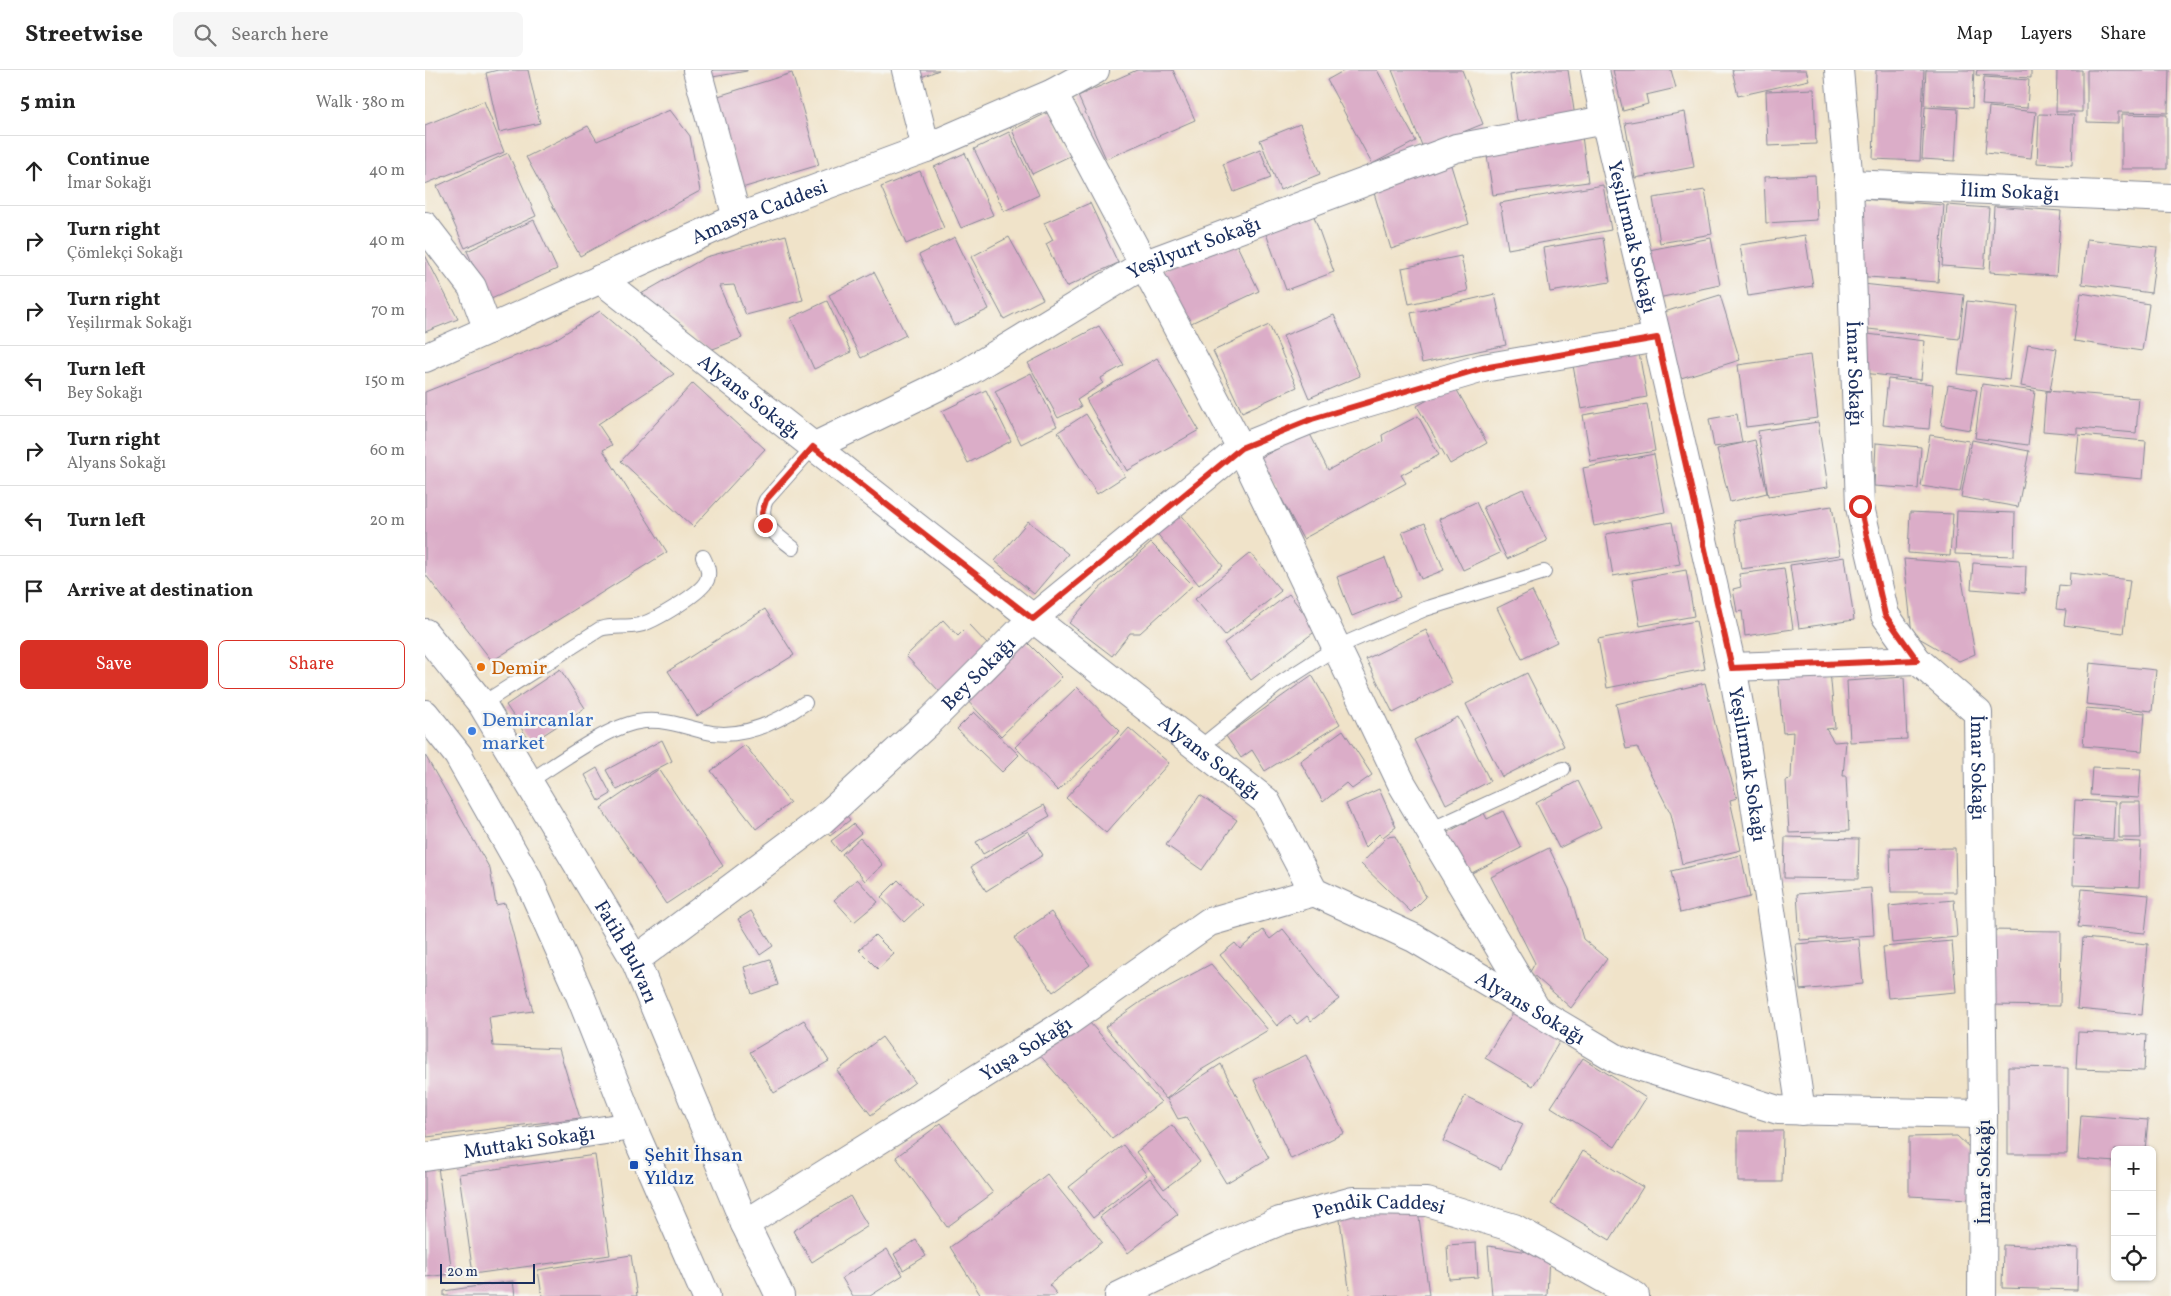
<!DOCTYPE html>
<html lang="en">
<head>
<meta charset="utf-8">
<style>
	:root { --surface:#fff; --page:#f6f6f6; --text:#222; --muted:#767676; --line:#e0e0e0; --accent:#d93025 }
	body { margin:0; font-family:Vollkorn,serif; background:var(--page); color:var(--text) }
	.controls { position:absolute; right:15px; bottom:15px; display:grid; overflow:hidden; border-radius:8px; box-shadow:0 1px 4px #0004 }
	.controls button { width:45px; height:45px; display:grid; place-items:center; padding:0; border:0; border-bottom:1px solid var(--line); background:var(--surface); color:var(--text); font:25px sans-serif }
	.scale { position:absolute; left:15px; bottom:12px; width:95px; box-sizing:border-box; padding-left:5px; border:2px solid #1b2f5e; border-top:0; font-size:14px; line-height:18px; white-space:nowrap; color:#1b2f5e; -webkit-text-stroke:4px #f6f6f2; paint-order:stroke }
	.stop { position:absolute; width:15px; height:15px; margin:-11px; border:4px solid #d93025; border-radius:50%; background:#fff }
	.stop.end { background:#d93025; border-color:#fff; box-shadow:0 1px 5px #0008 }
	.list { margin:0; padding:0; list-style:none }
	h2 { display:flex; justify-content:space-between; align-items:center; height:65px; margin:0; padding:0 20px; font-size:21px }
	h2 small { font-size:16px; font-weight:400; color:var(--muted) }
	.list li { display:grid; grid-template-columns:32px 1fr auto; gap:15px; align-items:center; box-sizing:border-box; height:70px; padding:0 20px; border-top:1px solid var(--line) }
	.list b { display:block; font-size:19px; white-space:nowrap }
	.list p { margin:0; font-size:16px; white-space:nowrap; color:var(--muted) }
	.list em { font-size:16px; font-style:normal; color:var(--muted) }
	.actions { display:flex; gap:10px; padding:15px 20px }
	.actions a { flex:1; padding:11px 0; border:1px solid var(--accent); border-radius:8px; text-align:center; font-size:18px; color:var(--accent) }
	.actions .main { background:var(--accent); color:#fff }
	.icon { flex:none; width:28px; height:28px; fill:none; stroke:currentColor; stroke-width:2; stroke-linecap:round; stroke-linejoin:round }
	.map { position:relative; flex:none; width:1746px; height:1226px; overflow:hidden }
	header { display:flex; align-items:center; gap:30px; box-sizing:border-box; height:70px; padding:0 25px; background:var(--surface); border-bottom:1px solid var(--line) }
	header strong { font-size:24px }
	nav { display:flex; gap:28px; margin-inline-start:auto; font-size:18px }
	.search { width:350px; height:45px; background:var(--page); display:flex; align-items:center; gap:12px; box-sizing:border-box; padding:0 18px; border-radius:8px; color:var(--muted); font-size:19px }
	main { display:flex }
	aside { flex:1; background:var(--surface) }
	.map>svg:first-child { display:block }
	.building { fill:#dbadc8 }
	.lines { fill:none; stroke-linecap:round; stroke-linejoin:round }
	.lane-casing { stroke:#868994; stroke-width:16 }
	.street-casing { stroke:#868994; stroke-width:30 }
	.primary-casing { stroke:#868994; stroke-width:30 }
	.lane { stroke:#fff; stroke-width:14 }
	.street { stroke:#fff; stroke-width:28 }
	.primary { stroke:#fff; stroke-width:28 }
	.route { stroke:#d93025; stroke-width:6 }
	.food-dot { fill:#e8710a; stroke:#f6f6f2; stroke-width:2 }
	.shop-dot { fill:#3f7fe0; stroke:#f6f6f2; stroke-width:2 }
	.transit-dot { fill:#1a4fb4; stroke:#f6f6f2; stroke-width:2 }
	.labels { text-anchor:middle; stroke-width:5; stroke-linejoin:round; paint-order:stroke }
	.street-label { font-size:20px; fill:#1b2f5e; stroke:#f6f6f2 }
	.food-label { font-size:20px; fill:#c56008; stroke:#f6f6f2; text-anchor:start }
	.shop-label { font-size:20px; fill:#366cbe; stroke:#f6f6f2; text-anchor:start }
	.transit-label { font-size:20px; fill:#164399; stroke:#f6f6f2; text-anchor:start }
</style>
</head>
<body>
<header>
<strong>Streetwise</strong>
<div class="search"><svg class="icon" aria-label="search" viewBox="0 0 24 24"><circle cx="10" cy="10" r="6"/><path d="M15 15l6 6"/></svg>Search here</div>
<nav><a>Map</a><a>Layers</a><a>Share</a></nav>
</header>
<main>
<aside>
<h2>5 min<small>Walk · 380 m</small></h2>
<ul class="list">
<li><svg class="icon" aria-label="ahead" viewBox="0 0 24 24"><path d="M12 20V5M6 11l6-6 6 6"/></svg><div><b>Continue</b><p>İmar Sokağı</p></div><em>40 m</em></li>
<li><svg class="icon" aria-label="right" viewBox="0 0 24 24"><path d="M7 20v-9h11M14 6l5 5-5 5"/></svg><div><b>Turn right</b><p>Çömlekçi Sokağı</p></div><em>40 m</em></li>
<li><svg class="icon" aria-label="right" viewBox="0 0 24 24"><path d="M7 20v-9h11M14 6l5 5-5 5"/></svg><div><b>Turn right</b><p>Yeşilırmak Sokağı</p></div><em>70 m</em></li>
<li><svg class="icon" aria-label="left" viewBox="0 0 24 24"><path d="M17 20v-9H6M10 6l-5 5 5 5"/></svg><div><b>Turn left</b><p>Bey Sokağı</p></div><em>150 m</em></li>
<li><svg class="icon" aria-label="right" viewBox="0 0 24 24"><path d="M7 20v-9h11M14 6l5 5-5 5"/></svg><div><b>Turn right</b><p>Alyans Sokağı</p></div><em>60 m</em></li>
<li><svg class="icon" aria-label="left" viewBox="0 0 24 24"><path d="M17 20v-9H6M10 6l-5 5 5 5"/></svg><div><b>Turn left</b></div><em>20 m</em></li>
<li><svg class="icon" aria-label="arrive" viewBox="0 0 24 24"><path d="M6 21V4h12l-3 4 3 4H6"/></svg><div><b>Arrive at destination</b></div></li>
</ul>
<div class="actions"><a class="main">Save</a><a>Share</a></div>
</aside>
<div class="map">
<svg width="1746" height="1226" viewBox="0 0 1746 1226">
	<rect width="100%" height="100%" fill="#f6f6f2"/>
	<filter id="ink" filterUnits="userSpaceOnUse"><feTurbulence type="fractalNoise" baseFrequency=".02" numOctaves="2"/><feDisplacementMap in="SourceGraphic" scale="10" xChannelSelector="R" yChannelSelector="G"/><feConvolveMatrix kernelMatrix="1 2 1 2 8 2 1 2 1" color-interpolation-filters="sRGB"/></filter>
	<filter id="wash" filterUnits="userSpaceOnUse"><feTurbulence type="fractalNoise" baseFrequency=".0096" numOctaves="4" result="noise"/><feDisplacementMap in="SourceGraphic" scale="20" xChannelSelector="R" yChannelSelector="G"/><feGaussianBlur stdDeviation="1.12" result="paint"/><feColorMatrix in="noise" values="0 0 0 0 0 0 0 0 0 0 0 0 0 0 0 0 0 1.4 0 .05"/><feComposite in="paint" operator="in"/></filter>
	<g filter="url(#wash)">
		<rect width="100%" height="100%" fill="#f0e3c9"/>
		<g id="blocks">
			<path class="building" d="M73 0H103L115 53 74 62 61 3Z
				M274 0H322V1L276 9Z
				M491 0H514L494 8Z
				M712 0H748L770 50 681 89 653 26Z
				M920 0H952L991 71 947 94 902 10Z
				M967 0H1037L1058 54 998 78Z
				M1114 0H1143L1150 47 1093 56 1085 5Z
				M1188 0H1246L1251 18 1221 25 1223 34 1198 41Z
				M1307 0H1381L1384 10 1313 26Z
				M1451 0H1499L1495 91 1448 89Z
				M1501 0H1549L1547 38 1499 35Z
				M1552 0H1606V8L1551 5Z
				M1632 0H1657V42H1631Z
				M1662 0H1744L1743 43 1693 42V53L1662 52Z
				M367 3 394 95 317 118 290 27Z
				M1559 7 1604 10 1602 38 1557 35Z
				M1389 19 1391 74 1343 76 1341 21Z
				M59 31 79 82 0 114V55Z
				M1500 37 1533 39 1530 91 1497 89Z
				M1564 37 1611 42 1606 88 1560 83Z
				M245 40 265 66 275 121 155 186 101 87 163 56 172 71Z
				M626 41 647 85 607 104 587 60Z
				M1260 42 1269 97 1210 108 1200 53Z
				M1614 44 1649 45 1647 95 1612 93Z
				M1697 44 1742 45V99H1697Z
				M875 54 895 104 855 120 835 70Z
				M584 62 614 125 579 141 549 79Z
				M1157 66 1163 112 1068 125 1061 79Z
				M835 79 846 108 809 122 798 94Z
				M83 83 111 146 40 178 12 116Z
				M540 83 568 145 536 158 509 97Z
				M1024 89 1044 154 966 179 946 113Z
				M495 101 519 158 481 174 456 117Z
				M1390 105 1392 150 1341 153 1339 107Z
				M1178 115 1186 160 1083 179 1075 133Z
				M1280 120 1287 164 1235 173 1228 128Z
				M1435 129 1519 135 1513 212 1429 206Z
				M665 133 693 193 641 217 621 174 628 170 619 153Z
				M885 135 909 202 861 220 837 152Z
				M1522 135 1564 138 1559 199 1517 196Z
				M1569 136 1636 141 1631 206 1565 202Z
				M109 150 132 199 64 230 42 181Z
				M361 165 378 230 321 245 309 215 294 216 317 268 285 280 216 224 281 187Z
				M1380 165 1388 216 1323 226 1315 175Z
				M530 167 564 239 529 256 494 185Z
				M584 167 618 229 579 249 546 187Z
				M808 167 834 221 764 254 738 200Z
				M1178 168 1185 212 1125 222 1118 178Z
				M1286 168 1295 215 1233 228 1224 180Z
				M1662 169 1732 177 1726 223 1657 214Z
				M0 185 33 249 0 262Z
				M1036 186 1043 221 984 234 977 198Z
				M449 202 481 265 436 288 404 225Z
				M1438 214 1539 225 1534 269 1434 258Z
				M1656 223 1724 234 1717 281 1649 271Z
				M1070 224 1081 275 997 293 986 243Z
				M1295 225 1315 290 1256 308 1236 243Z
				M402 231 426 282 389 299 366 248Z
				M1542 231 1593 237 1584 310 1533 304Z
				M175 241 249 304 173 354 187 375 178 380 242 482 67 591 0 504V322L126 272Z
				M909 245 935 306 884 328 858 266Z
				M844 255 872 317 817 342 788 281Z
				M674 256 699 295 676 308 678 313 652 330 656 337 633 348 603 293Z
				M1434 263 1500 271 1496 310 1439 303Z
				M1603 274 1632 279 1625 321 1596 316Z
				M1213 278 1222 327 1156 339 1147 290Z
				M1385 285 1393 348 1321 357 1313 295Z
				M732 288 774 360 702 401 661 329Z
				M606 303 632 356 596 374 570 321Z
				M1463 309 1508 314 1504 359 1458 355Z
				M268 313 340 379 268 457 196 391Z
				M1557 314 1610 321 1603 375 1550 368Z
				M1029 315 1062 373 1025 394 992 336Z
				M1523 315 1552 320 1545 360 1516 355Z
				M561 320 586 371 543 393 517 341Z
				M1621 321 1714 328 1711 363 1652 358V364L1618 361Z
				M1222 334 1230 381 1166 392 1158 345Z
				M661 344 700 406 672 424 633 362Z
				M1312 344 1317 373 1289 377 1284 349Z
				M993 346 1014 385 976 405 981 413 878 469 835 388 884 362 903 400 958 371 957 365Z
				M1393 352 1403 417 1343 426 1333 361Z
				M1505 365 1544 371 1535 422 1496 416Z
				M1654 365 1721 371 1718 409 1650 403Z
				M1330 370 1342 423 1305 432 1292 379Z
				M1547 370 1604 381 1593 437 1536 427Z
				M1451 373 1496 377 1493 419 1449 416Z
				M1229 384 1240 442 1169 456 1158 398Z
				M1098 419 1122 471 1082 489 1058 437Z
				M1051 432 1075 483 1038 500 1014 449Z
				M1407 436 1415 485 1316 499 1309 451Z
				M1532 441 1590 443 1589 486 1530 484Z
				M754 442 798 496 774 515 730 461Z
				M1485 442 1528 444 1525 486 1483 483Z
				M603 451 643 484 609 524 570 491Z
				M1247 452 1255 494 1188 506 1181 464Z
				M1000 453 1019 500 996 509 977 462Z
				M726 473 768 515 715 563H705L687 586 644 553 673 520Z
				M825 483 856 521 800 565 770 529Z
				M1420 487 1429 550 1374 558 1365 495Z
				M960 488 975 527 927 546 912 507Z
				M1479 489 1534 493 1550 584 1534 591 1487 564Z
				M1548 493 1601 496 1600 523 1546 519Z
				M1359 498 1368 559 1320 566 1317 541 1312 542 1308 519 1316 517 1314 504Z
				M1261 500 1269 546 1215 556 1207 510Z
				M1645 503 1705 510 1698 563 1639 555 1641 540 1631 539 1634 515 1644 516Z
				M1107 521 1132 572 1097 589 1072 538Z
				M864 524 892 560 826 610 799 573Z
				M340 539 369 585 272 646 243 601Z
				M518 550 533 566 544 555 563 575 515 622 481 586Z
				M1271 551 1280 599 1182 618 1173 569Z
				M1001 560 1027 613 968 643 941 589Z
				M597 567 637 607 576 666 537 625Z
				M1665 593 1731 600 1727 641 1661 634Z
				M135 599 160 638 106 673 81 635Z
				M1405 600 1410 658 1401 659 1409 672 1421 671 1418 706H1421L1424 761 1364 763 1361 710 1366 709 1368 662 1358 663 1353 606Z
				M1102 603 1139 676 1077 707 1041 634Z
				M887 605 915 654 840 701 827 680 816 688 801 666Z
				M1479 607 1482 669 1425 672 1422 611Z
				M1280 613 1291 658 1312 728 1305 730 1316 780 1257 794 1246 744 1212 677 1201 679 1191 634Z
				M652 617 695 661 633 721 590 677Z
				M1661 638 1720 643 1717 681 1658 676Z
				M549 642 594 685 577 702 532 659Z
				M1033 647 1065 711 1021 734 989 670Z
				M704 658 744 693 681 763 641 728Z
				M918 660 947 705 927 719 921 713 898 732 875 691Z
				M237 670 247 691 192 720 181 700Z
				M320 675 365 733 331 759 286 701Z
				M0 685 65 799 71 835 80 833 108 941 64 947 68 976 134 979 155 1048 2 1067 0 1048Z
				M1667 697 1716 699 1714 728 1665 725Z
				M172 698 186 724 174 731 160 705Z
				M234 699 298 796 241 834 176 738Z
				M1153 711 1176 757 1134 778 1111 733Z
				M954 719 971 757 958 767 954 764 940 778 921 734Z
				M775 725 812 750 777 800 741 775Z
				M1650 730 1690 732 1688 769 1648 766Z
				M1694 732H1715L1716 768H1694Z
				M619 735 625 746 558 784 551 772Z
				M1078 741 1096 778 1041 806 1019 764 1059 743 1062 749Z
				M420 743 425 750 405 766 400 760Z
				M428 754 436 763 414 781 406 771Z
				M603 761 618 785 561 821 546 797Z
				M970 766 1001 827 986 842 936 794 962 767Z
				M1360 767 1434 769 1433 809 1359 808Z
				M435 768 458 795 440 811 417 784Z
				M1649 769 1716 772 1714 817 1648 815Z
				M1124 778 1144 819 1158 869 1182 889 1146 938 1105 902 1110 893 1066 807Z
				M1530 778 1531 822H1466L1465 779Z
				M1316 785 1325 827 1255 843 1246 801Z
				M432 809 453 832 429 852 409 830Z
				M473 810 497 835 479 852 456 827Z
				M1446 818 1449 865 1375 870 1372 824Z
				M1657 819 1724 825 1720 863 1653 857Z
				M1529 830 1532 867 1467 873 1464 836Z
				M326 841 348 876 335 885 313 849Z
				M626 842 665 895 628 922 589 868Z
				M858 859 914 929 886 951 882 946 872 954 865 945 852 956 795 885 810 873 815 879 838 860 845 869Z
				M1564 860 1636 861 1635 936 1564 935Z
				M450 865 469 884 453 899 434 880Z
				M1658 868 1723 874 1717 945 1652 939Z
				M1434 869 1438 914 1375 920 1371 874Z
				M1527 871 1531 922 1463 928 1458 877Z
				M345 889 353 915 327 924 319 897Z
				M786 894 843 960 776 1000 741 1029 680 957 717 931Z
				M1089 941 1136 969 1108 1016 1060 988Z
				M379 950 404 991 349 1023 325 982Z
				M664 952 736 1032 687 1069 613 983Z
				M1653 962 1721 965 1719 1001 1651 999Z
				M457 967 490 1012 446 1045 412 1001Z
				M881 985 919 1063 866 1089 829 1010Z
				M1158 988 1221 1028 1190 1077 1126 1037Z
				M796 994 830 1063 844 1088 801 1113 761 1047 753 1049 742 1029Z
				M1583 997 1643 998 1642 1084H1583Z
				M1040 1026 1098 1054 1076 1099 1018 1071Z
				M1656 1045 1723 1050 1720 1080H1690V1092L1653 1089Z
				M516 1053 568 1123 522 1157 471 1087Z
				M747 1055 775 1092 739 1119 711 1082Z
				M1313 1061H1358L1357 1112H1313Z
				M1532 1066 1546 1079 1545 1129 1484 1126V1067Z
				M698 1075 722 1105 668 1148 644 1117Z
				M1158 1081 1218 1117 1185 1170 1126 1134Z
				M170 1085 185 1185 48 1204 34 1104Z
				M13 1097 27 1204 0 1207V1099Z
				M622 1104 677 1172 624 1215 632 1224 629 1226H556L525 1177 569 1146Z
				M725 1108 753 1144 703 1183 675 1147Z
				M425 1126 443 1156 387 1192 368 1161Z
				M992 1132 1004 1225 925 1226 914 1142Z
				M491 1170 501 1186 478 1200 469 1184Z
				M1051 1173 1053 1207 1024 1209 1022 1175Z
				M1578 1175 1653 1178 1652 1220 1577 1218Z
				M1063 1176 1124 1185 1122 1226H1067Z
				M462 1179 478 1205 445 1226H428L417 1208Z
				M206 1185 212 1226H117L113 1200Z
				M88 1211 90 1226H19V1221Z"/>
		</g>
	</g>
	<g filter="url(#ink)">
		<use href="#blocks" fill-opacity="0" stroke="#868994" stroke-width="1"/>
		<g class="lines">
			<g class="lane-casing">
				<path id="lane" d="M368 478C352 465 330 453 341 430L388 377
					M57 634 175 559C188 555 200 558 214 555 228 552 277 523 282 510 285 502 282 495 278 487
					M773 679 851 616 912 577 1000 539 1119 502
					M103 712C132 694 182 657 213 652 235 648 256 655 277 661 314 671 350 654 380 633
					M1005 760 1138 699"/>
			</g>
			<g class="street-casing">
				<g id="street">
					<path d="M272 0 312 148"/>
					<path d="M481 0 501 78"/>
					<path id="s1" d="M1170 0 1180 50 1232 268 1307 597 1320 667 1376 1041"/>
					<path id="s2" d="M1414 0 1424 114 1435 437 1460 545 1492 590 1553 643 1558 1044 1557 1226"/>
					<path d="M628 23 816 378 977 714 1111 939"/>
					<path id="s3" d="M1424 114 1746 128"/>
					<path d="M0 156 47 217 63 260"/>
					<path id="s4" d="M175 209 841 731 889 822 989 868 1194 990 1353 1040 1558 1044"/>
					<path id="s5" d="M0 288 312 148 501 78 628 23 670 0"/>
					<path id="s6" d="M388 377 541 303 718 195 1031 78 1180 50"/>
					<path d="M1307 597 1492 590"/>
					<path id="s7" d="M210 890 397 750 505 651 607 549 816 378 887 349 1058 298 1232 268"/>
					<path id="s8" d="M0 1087 207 1056"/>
					<path id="s9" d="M320 1154 641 953 784 852 889 822"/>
					<path id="s10" d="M694 1226 794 1177 855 1151 928 1131 1002 1132 1089 1158 1210 1226"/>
				</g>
			</g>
			<g class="primary-casing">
				<g id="primary">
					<path id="s11" d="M0 563 57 634 210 890 320 1154 355 1226"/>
					<path d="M0 644 33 685 102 807 155 925 207 1056 281 1226"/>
				</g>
			</g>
			<use href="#lane" class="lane"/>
			<use href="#street" class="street"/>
			<use href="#primary" class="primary"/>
		</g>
	</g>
	<g class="lines" filter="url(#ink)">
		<path class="route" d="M340 455 337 443 341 430 388 377 608 549 816 378 887 349 1058 298 1232 268 1307 598 1492 590 1460 545 1435 436"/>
	</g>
	<circle class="food-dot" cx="56" cy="597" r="5"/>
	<circle class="shop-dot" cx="47" cy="661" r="5"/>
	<rect class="transit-dot" x="204" y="1090" width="10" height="10" rx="2.5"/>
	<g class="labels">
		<g class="street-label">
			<text dy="7" stroke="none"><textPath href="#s3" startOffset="161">İlim Sokağı</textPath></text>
			<text dy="7" stroke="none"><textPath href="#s5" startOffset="365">Amasya Caddesi</textPath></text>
			<text dy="7" stroke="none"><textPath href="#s1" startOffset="171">Yeşilırmak Sokağı</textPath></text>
			<text dy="7" stroke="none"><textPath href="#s6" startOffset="431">Yeşilyurt Sokağı</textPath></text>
			<text dy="7" stroke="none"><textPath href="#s2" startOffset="304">İmar Sokağı</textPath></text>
			<text dy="7" stroke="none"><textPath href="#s4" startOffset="190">Alyans Sokağı</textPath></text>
			<text dy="7" stroke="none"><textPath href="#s7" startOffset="448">Bey Sokağı</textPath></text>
			<text dy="7" stroke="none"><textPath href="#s4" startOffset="775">Alyans Sokağı</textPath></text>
			<text dy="7" stroke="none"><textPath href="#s1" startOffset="711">Yeşilırmak Sokağı</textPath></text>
			<text dy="7" stroke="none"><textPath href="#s2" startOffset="739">İmar Sokağı</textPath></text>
			<text dy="7" stroke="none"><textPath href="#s11" startOffset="378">Fatih Bulvarı</textPath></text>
			<text dy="7" stroke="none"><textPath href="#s4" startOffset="1195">Alyans Sokağı</textPath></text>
			<text dy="7" stroke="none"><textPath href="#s9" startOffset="331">Yuşa Sokağı</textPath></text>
			<text dy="7" stroke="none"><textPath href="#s8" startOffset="105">Muttaki Sokağı</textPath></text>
			<text transform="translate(1558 1102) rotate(-90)" y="7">İmar Sokağı</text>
			<text dy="7" stroke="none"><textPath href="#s10" startOffset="279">Pendik Caddesi</textPath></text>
		</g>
		<g class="food-label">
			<text x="66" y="604">Demir</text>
		</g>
		<g class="shop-label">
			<text x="57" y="656">Demircanlar<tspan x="57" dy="23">market</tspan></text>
		</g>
		<g class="transit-label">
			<text x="219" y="1091">Şehit İhsan<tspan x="219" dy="23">Yıldız</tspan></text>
		</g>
	</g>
</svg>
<div class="controls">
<button>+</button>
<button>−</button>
<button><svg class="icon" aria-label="locate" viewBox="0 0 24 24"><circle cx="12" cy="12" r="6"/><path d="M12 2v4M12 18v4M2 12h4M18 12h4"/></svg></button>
</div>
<div class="scale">20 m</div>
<div class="stop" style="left:1435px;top:436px"></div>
<div class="stop end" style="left:340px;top:455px"></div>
</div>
</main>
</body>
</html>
